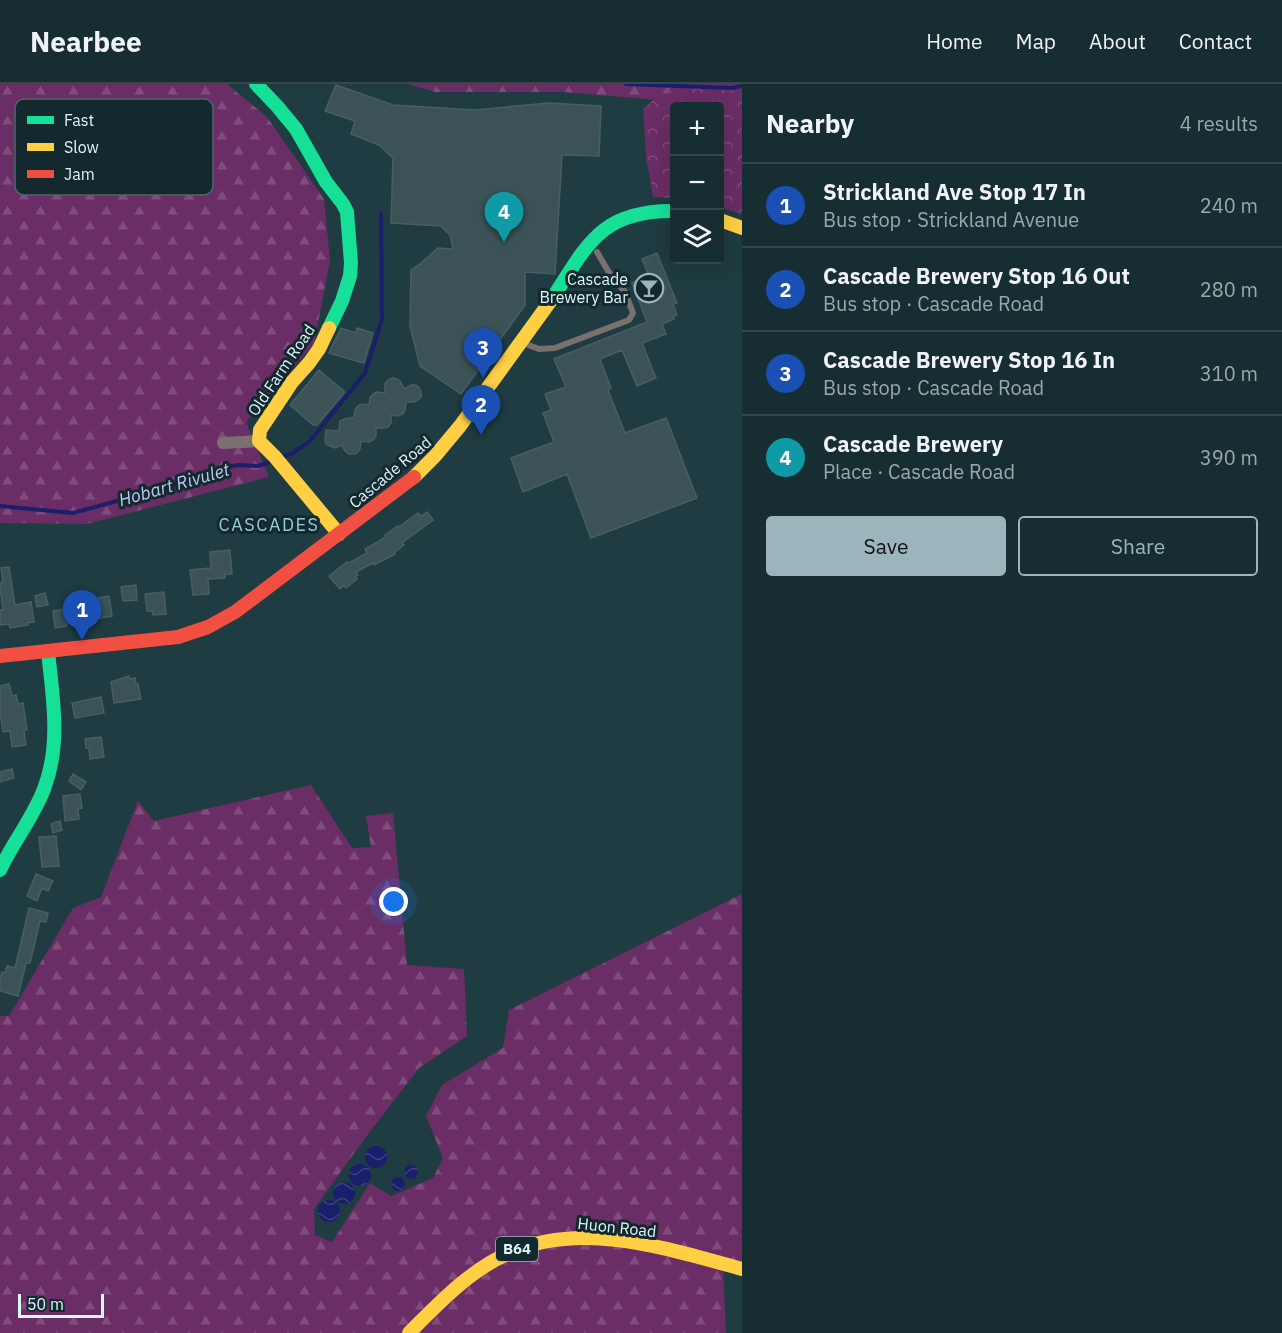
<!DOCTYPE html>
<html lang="en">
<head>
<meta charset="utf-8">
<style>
	:root { --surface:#162d31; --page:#23393d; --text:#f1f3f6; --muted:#9ea8ab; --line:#35494d; --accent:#9ab5bb }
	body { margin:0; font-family:"IBM Plex Sans",sans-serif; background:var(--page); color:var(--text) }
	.controls { position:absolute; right:18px; top:18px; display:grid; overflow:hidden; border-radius:6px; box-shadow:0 6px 24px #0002 }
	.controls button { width:54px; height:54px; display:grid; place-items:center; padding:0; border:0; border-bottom:2px solid var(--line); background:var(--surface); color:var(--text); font:30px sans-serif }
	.scale { position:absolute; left:18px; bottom:15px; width:86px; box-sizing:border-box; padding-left:6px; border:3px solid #dcf6fc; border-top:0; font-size:16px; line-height:21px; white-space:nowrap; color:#dcf6fc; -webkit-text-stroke:4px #13292d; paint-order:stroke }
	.you { position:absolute; left:394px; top:818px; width:21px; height:21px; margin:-15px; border:4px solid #fff; border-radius:50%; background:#1a73e8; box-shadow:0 0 0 9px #1a73e833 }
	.badge { display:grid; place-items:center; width:39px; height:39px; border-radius:50%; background:var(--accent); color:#fff; font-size:20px; font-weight:700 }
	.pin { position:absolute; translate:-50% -50px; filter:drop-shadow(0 2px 3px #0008) }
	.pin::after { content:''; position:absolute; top:32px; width:21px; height:18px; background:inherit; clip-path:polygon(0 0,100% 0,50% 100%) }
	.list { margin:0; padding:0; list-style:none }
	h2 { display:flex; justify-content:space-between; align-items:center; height:78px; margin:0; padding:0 24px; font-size:26px }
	h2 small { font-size:20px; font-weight:400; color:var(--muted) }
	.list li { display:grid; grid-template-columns:39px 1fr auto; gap:18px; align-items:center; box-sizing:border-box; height:84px; padding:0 24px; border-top:2px solid var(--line) }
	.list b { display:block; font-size:22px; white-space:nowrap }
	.list p { margin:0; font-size:20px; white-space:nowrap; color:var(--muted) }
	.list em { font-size:20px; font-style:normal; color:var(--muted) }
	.actions { display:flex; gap:12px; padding:18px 24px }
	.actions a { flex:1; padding:14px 0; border:2px solid var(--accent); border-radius:6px; text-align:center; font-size:21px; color:var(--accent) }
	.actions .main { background:var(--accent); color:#111 }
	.icon { flex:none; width:33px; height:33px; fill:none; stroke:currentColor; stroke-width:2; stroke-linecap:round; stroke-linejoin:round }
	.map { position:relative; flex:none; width:742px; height:1249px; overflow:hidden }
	header { display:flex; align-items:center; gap:36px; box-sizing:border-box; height:84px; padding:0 30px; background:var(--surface); border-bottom:2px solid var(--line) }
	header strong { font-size:28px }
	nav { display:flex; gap:33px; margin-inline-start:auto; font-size:21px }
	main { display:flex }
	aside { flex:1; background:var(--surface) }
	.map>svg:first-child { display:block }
	.forest { fill:url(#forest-firs) }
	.park { fill:url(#park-crowns) }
	.water { fill:url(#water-waves) }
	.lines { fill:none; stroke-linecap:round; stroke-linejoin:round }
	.stream { stroke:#1b1e6b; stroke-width:4 }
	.building { fill:#3b5357; stroke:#475f63; stroke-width:1.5 }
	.lane { stroke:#7a716e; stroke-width:6 }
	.street { stroke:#7a716e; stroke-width:12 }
	.fast { stroke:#16e098; stroke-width:14 }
	.slow { stroke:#ffcf43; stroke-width:14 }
	.jam { stroke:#f24e42; stroke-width:14 }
	.labels { text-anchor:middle; stroke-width:6; stroke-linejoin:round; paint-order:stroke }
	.shield { fill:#13292d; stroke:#a0b8be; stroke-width:1.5 }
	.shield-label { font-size:15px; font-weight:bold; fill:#dcf6fc }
	.poi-label { font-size:16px; fill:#dcf6fc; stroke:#13292d; text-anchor:end }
	.street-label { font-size:16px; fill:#dcf6fc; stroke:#13292d }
	.water-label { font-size:18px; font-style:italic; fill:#bcc9f8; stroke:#13292d }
	.neighbourhood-label { font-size:18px; letter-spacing:1.5px; fill:#96cbd7; stroke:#13292d }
	.key { fill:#13292d; stroke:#4f666b; stroke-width:1.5 }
	.key-label { font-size:16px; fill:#dcf6fc }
</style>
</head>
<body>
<header>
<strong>Nearbee</strong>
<nav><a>Home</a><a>Map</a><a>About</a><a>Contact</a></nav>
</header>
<main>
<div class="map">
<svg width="742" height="1249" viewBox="0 0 742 1249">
	<defs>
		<pattern id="forest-firs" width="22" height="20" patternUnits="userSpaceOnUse" patternTransform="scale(1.5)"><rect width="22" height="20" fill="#6a2d65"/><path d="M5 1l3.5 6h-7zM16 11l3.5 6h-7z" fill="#7f4c7c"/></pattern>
		<pattern id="park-crowns" width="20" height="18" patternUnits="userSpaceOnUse" patternTransform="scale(1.5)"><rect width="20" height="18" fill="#6a2d65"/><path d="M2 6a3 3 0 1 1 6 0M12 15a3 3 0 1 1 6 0" fill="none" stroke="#7f4c7c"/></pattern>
		<pattern id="water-waves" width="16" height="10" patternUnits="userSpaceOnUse" patternTransform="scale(1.5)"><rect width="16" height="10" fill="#1b1e6b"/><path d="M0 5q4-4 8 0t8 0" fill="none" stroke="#3c3f81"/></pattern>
	</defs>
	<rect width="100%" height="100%" fill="#1e3c41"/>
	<path class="forest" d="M0 0H227L267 33 324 115 330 176 314 260 246 338 269 393 87 440 0 439Z
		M408 0H742V23L563 8H435Z
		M311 701 352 764 371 763 366 732 393 729 407 881 464 885 467 952 419 984 365 1054 314 1125 315 1151 332 1158 370 1099 391 1112 433 1094 443 1074 426 1032 442 1001 503 964 509 926 742 810V1185L723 1180 726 1249H0V932H9L73 824 101 813 138 717 154 737Z"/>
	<path class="park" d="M712 0 742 1V130L720 123V22H674V114L653 113 646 72 643 25 659 11Z"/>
	<path class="water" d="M365 1073a11 11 0 1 1 22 0a11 11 0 1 1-22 0Z
		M349 1091a11 11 0 1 1 22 0a11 11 0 1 1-22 0Z
		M404 1088a7 7 0 1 1 14 0a7 7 0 1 1-14 0Z
		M391 1100a7 7 0 1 1 14 0a7 7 0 1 1-14 0Z
		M333 1109a11 11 0 1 1 22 0a11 11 0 1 1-22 0Z
		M318 1127a11 11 0 1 1 22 0a11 11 0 1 1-22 0Z"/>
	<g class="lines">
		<path class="stream" d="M626 0 732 4 742 2
			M282 373 293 369 310 357 365 289 382 235 381 130
			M0 422 73 429 201 394 222 383 240 381 258 382 272 377"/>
	</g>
	<path class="building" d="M336 1 393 21 474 26 549 19 601 22 599 72 562 71 555 190 525 188V221L461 310 420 282 410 242 411 186 420 180 438 164 453 165 450 151 441 142 391 139 393 74 379 61 351 50 355 37 325 27Z
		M657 169 677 219 673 220 677 231 673 232 674 235 662 240 666 250 642 259 656 294 637 302 622 266 600 275 611 304 608 306 625 349 666 334 697 414 591 454 567 390 523 408 511 374 554 358 543 329 551 326 545 310 566 303 554 275 647 238 632 199 649 192 642 175Z
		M341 244 356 249 357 244 373 249 364 279 329 269Z
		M319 286 345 308 317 341H313L290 321Z
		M392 294 397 295 400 297 404 305 411 301H416L419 304 421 308V313L418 316 414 318H406L405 326 403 330 398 332 391 331V339L388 343 384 344H376V352L373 356 369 358 361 357 360 365 357 369 353 370H349L345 367 342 361 335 364 327 361 325 357 326 346 339 347 340 337 347 334H354L355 326 358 322 362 320 369 321 370 314 373 310 377 308 385 309V300L388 296Z
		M427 428 433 436 402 459 404 461 394 469 395 470 374 481 373 479 356 488 358 491 355 493 357 495 346 504 344 501 340 505 329 492 347 478 349 479 367 469 365 465 386 453 385 451 398 442 399 443 418 429 421 432Z
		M230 466 232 490H225V494L208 495 209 510 193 511 190 486 211 484 210 468Z
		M9 483 15 521 31 518 34 538 27 539 28 541 10 544 9 540 0 541V526H3L0 502V499L3 498 1 484Z
		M136 501 137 516 123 517 121 503Z
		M164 508 166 530 153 531 152 527H147L145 510Z
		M45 509 48 521 37 523 35 512Z
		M109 512 112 532 66 539 67 542 55 544 53 527 96 520V514Z
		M129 592 130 595 135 594 136 600H138L141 615 114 619 111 598Z
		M9 600 12 612 16 611 18 620 23 619 27 646H24L26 661 12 663 10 647 3 648 0 628V602Z
		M101 613 104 629 75 634 72 619Z
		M101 653 104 673 90 675 89 664H86L85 655Z
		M12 685 14 694 0 698V688Z
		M73 690 86 698 81 706 69 697Z
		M80 710 82 724 78 725 79 735 65 737 63 712Z
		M60 737 62 746 53 749 51 740Z
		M56 752 59 782 42 783 39 753Z
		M36 790 53 797 48 807 42 804 37 817 27 812Z
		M29 824 48 829 46 838 40 837 30 879H26L18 912 0 907V895L2 888 5 889 7 882 15 884Z"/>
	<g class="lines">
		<path class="lane" d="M523 259 539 265 555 264 629 236 633 229 625 208 608 187 597 168"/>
		<path class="street" d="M223 359 259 357"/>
		<path class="fast" d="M256 0 277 22 296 45 326 98 343 120 347 128 351 179 350 192 342 217 329 244
			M552 215C587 161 601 126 674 127
			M0 786C13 758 33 734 44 705 61 661 53 614 48 568"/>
		<path class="slow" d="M720 136 742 144
			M329 244 319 265 309 279 292 298 260 346 259 357 275 373 339 450
			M414 393 435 372 460 342 552 215
			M409 1249C439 1219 470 1186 509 1169 583 1136 668 1165 742 1185"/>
		<path class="jam" d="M0 572 178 553 208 543 235 528 414 393"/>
	</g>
	<defs>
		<g id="bar-ring" transform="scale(1.5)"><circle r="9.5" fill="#13292d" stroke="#9ab5bb" stroke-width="1.5"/><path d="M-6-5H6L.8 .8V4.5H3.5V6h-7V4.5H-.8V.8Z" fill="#9ab5bb"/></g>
	</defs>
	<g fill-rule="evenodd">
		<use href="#bar-ring" x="649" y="204"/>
	</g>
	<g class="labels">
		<rect class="shield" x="496" y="1153" width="42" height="24" rx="4.5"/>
		<g class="shield-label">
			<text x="517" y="1170">B64</text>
		</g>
		<g class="poi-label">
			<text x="628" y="201">Cascade<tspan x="628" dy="18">Brewery Bar</tspan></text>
		</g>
		<g class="street-label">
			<text transform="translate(281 286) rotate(-56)" y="6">Old Farm Road</text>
			<text transform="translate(390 388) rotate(-40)" y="6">Cascade Road</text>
			<text transform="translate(617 1143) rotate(6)" y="6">Huon Road</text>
		</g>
		<g class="water-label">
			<text transform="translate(174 401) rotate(-16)" y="6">Hobart Rivulet</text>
		</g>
		<g class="neighbourhood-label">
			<text x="269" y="447">CASCADES</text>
		</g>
	</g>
	<rect x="15" y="15" width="198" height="96" rx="9" class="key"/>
	<rect x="27" y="32" width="27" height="8" fill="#16e098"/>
	<rect x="27" y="59" width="27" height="8" fill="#ffcf43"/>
	<rect x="27" y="86" width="27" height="8" fill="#f24e42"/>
	<g class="key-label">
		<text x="64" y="42">Fast</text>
		<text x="64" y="69">Slow</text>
		<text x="64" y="96">Jam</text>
	</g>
</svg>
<div class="controls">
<button>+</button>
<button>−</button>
<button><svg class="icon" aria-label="layers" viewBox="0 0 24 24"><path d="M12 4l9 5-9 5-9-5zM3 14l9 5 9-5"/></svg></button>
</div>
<div class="scale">50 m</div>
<div class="you"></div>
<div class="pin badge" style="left:82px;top:556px;background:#1a4fb4">1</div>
<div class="pin badge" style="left:481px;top:351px;background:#1a4fb4">2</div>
<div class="pin badge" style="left:483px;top:294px;background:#1a4fb4">3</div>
<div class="pin badge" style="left:504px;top:158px;background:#0f9aa8">4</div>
</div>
<aside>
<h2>Nearby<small>4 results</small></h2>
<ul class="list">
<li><span class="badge" style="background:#1a4fb4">1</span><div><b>Strickland Ave Stop 17 In</b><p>Bus stop · Strickland Avenue</p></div><em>240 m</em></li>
<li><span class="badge" style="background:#1a4fb4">2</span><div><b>Cascade Brewery Stop 16 Out</b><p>Bus stop · Cascade Road</p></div><em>280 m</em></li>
<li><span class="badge" style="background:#1a4fb4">3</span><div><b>Cascade Brewery Stop 16 In</b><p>Bus stop · Cascade Road</p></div><em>310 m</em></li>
<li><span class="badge" style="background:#0f9aa8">4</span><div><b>Cascade Brewery</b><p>Place · Cascade Road</p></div><em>390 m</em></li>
</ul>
<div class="actions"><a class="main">Save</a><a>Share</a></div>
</aside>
</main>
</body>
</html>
